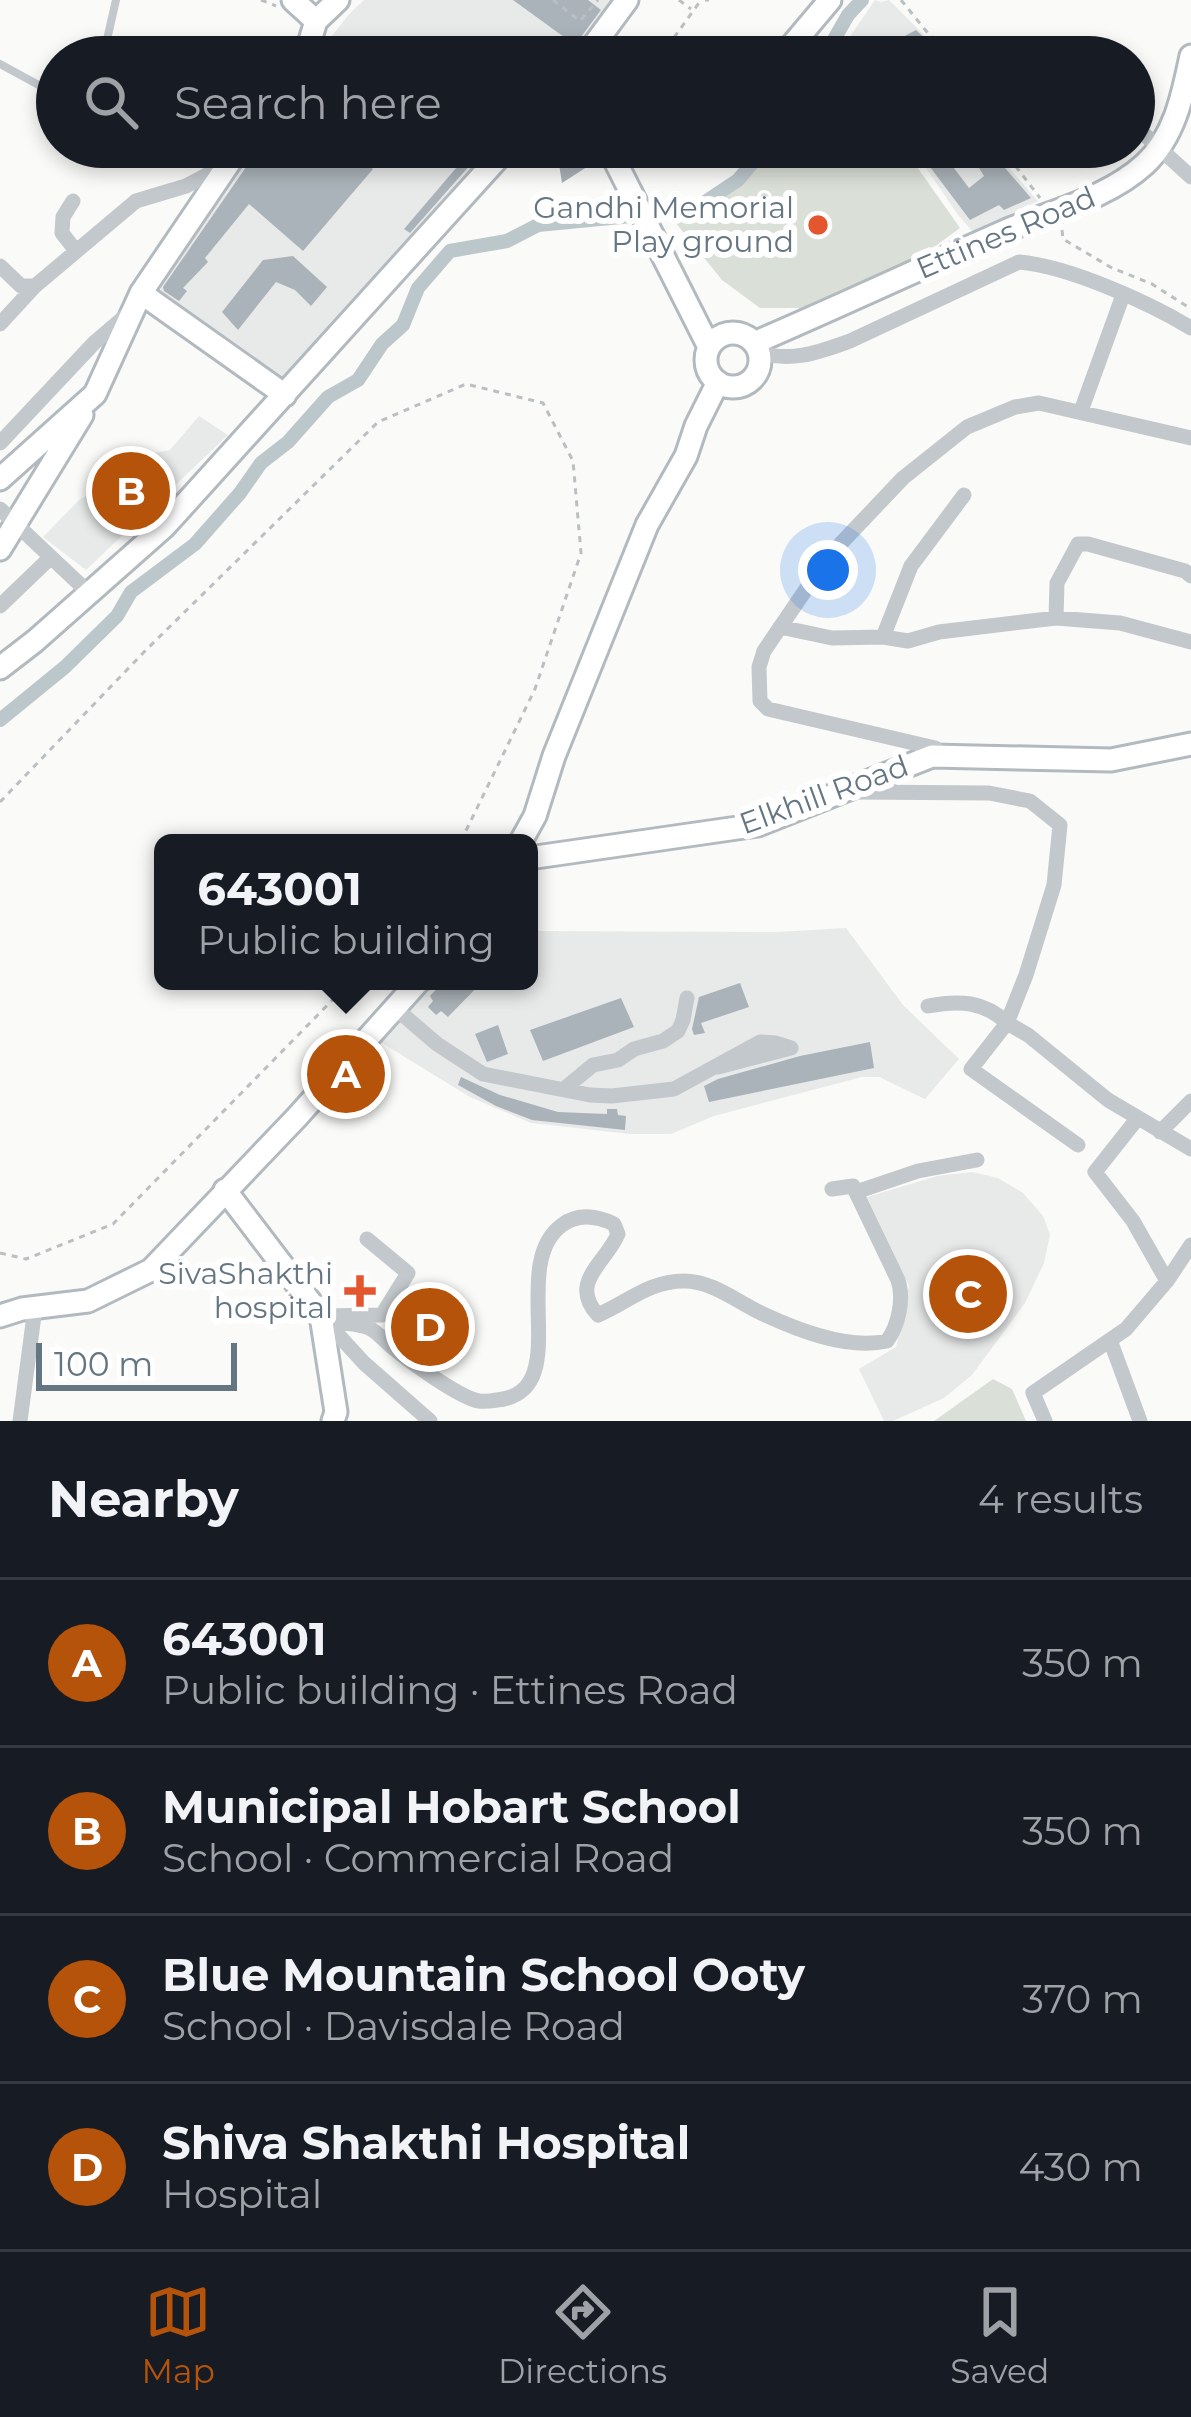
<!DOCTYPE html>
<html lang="en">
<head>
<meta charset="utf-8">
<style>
	:root { --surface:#171b24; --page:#242831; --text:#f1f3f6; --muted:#9ea1a6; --line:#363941; --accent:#b45309 }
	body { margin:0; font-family:Montserrat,sans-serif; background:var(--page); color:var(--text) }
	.scale { position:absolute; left:36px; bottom:30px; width:201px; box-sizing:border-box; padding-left:12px; border:6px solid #657683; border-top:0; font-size:33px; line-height:42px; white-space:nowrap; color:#657683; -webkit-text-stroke:9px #fff; paint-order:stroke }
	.you { position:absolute; left:828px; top:570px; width:42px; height:42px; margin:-30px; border:9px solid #fff; border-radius:50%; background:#1a73e8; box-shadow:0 0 0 18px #1a73e833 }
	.badge { display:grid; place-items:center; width:78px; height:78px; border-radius:50%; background:var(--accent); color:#fff; font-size:39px; font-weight:700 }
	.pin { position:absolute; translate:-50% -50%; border:6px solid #fff; box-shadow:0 3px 12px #0006 }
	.popup { position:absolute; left:154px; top:834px; width:384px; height:156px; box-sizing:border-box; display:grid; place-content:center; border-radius:18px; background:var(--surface); filter:drop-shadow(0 3px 9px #0005); font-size:39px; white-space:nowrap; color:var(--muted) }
	.popup b { font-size:45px; color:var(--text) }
	.popup::after { content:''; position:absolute; left:50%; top:100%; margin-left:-24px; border:24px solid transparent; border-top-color:var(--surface) }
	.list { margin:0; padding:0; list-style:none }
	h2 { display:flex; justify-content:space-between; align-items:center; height:156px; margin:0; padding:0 48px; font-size:51px }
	h2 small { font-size:39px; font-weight:400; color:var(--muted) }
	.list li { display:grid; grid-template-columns:78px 1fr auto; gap:36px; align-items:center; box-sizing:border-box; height:168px; padding:0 48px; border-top:3px solid var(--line) }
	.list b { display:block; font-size:45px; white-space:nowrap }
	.list p { margin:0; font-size:39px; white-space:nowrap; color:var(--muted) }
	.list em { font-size:39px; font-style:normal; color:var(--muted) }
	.icon { flex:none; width:66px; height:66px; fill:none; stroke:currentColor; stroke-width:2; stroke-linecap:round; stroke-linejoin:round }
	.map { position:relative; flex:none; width:1191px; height:1421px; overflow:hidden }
	.search { position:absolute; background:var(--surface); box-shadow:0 6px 18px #0003; left:36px; right:36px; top:36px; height:132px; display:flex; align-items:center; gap:30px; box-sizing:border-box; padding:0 42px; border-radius:66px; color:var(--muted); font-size:45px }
	.sheet { height:828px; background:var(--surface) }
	nav { display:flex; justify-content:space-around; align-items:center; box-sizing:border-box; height:168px; border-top:3px solid var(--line); background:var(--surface); font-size:33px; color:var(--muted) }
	nav a { display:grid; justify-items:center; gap:6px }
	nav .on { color:var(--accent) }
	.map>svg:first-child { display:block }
	.built { fill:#e8e9e9 }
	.green { fill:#dadfd7 }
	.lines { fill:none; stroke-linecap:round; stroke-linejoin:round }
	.canal { stroke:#bbc7cb; stroke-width:14 }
	.building { fill:#aab3b9 }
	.secondary-casing { stroke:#b3babf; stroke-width:27 }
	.path { stroke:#bbbfc2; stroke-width:3; stroke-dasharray:6 6; stroke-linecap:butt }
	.lane { stroke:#c3c8cc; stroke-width:8 }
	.street { stroke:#c3c8cc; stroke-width:15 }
	.secondary { stroke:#fff; stroke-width:21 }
	.poi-dot { fill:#e4572e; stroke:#fff; stroke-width:4.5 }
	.labels { text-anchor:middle; stroke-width:12; stroke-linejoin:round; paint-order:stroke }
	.poi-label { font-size:30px; fill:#657683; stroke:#fff; text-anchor:end }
	.street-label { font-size:30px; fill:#657683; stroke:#fff }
</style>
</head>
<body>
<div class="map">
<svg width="1191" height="1421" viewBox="0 0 1191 1421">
	<rect width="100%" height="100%" fill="#fafaf8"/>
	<path class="built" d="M364 0H613L570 57H322L332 36 349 14Z
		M875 0 881 2 889 0 946 57H836Z
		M255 147H492L283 382 161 292 159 279 200 219Z
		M912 147H991L1038 201 973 232 958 215Z
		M199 416 228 435 86 570 43 537 79 500 155 453 170 450Z
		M846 928 903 1005 959 1059 925 1099 879 1077H862L714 1116 671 1134H630L531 1123 470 1097 377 1040 433 981H529V931L777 932Z
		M972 1172 998 1178 1023 1193 1043 1216 1050 1235 1044 1263 1025 1303 972 1375 944 1398 893 1421H884L859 1369 896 1347 909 1286 867 1197 937 1176Z"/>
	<path class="green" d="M772 147H903L960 228 930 250 854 291 805 308H760L722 280 675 222C719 203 741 182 772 147Z
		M993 1379 1012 1389 1026 1421H934Z"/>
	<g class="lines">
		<path class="canal" d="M824 57 848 15 862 0
			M0 720 65 667 117 616 131 592 195 544 240 493 261 463 288 442 328 397 358 380 382 344 403 325 418 288 450 251 507 241 538 225 693 210 738 180 766 147"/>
	</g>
	<path class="building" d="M513 0H588L601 10 575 45Z
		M916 30 944 57H876L903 37Z
		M260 147H343L373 169 303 251 249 204 205 258 208 262 183 288 187 291 179 301 164 291 163 287Z
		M474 147H486L410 233 404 229Z
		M553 147H582L593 163 562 183 559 164 564 161Z
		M915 147H938L969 188 984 176 966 147H987L1031 198 1004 210 999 205 970 220Z
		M293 256 327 287 311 306 295 290 276 282 238 330 222 312 263 260Z
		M444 981H483L448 1017 441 1011 436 1015 428 1007 433 1001 430 996Z
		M740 983 749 1007 701 1023 705 1033 694 1035 692 1029 699 997Z
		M621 998 634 1027 543 1061 530 1030Z
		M498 1025 508 1054 487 1062 475 1034Z
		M870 1042 874 1068 709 1102 704 1086 718 1079 800 1056Z
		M461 1077 500 1095 558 1112 607 1114V1109H617L618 1115 626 1116 625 1130 532 1120 496 1106 458 1085Z
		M434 1304 454 1321 424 1356 403 1340Z"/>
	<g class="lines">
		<g class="secondary-casing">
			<path id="secondary" d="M293 0 316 21
				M305 57 316 21 338 0
				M585 57 627 0
				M782 57 830 0
				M240 147 141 293 285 395
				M608 147 709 347
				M706 360a27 27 0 1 1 54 0a27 27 0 1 1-54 0Z
				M754 343C838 307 921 268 1005 231 1051 211 1107 199 1145 164 1175 136 1183 94 1191 56
				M0 479 95 394 141 293
				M0 549 82 415
				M0 668 35 641 164 527 508 147
				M520 843 535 816 554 756 647 525 686 456 696 426 718 382
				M529 858 758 825 932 756 1111 760 1191 744
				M225 1190 321 1316 336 1412 333 1421
				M0 1316 22 1309 88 1301 151 1270 297 1117 419 981"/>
		</g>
		<path class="path" d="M261 0 276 6
			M553 0 580 21 598 0
			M679 0 691 9
			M705 0H709
			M901 0 927 32 954 57
			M676 57 668 46 701 0
			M1001 147 1040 198
			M1062 230 1063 239 1112 268 1152 284 1191 309
			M0 802 145 651 378 422 466 384 543 403 573 461 581 553 535 689 460 843
			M0 1253 26 1259 113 1224 351 981"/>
		<path class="lane" d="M103 57 116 0
			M0 64 57 95"/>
		<path class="street" d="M1134 125 1191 177
			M73 201 63 217 62 233 76 251
			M0 266 21 286H35L136 201 186 186 226 165
			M0 324 35 286
			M758 352C792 363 819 352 850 341L1019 262C1068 266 1148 302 1191 328
			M1081 411 1123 295
			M0 443 94 343 129 313
			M0 509 89 593
			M0 606 51 557
			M1056 618 1057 583 1078 544H1088L1185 571 1191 576
			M780 627 832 638 883 637 908 641 939 632 1056 618 1120 623 1191 642
			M883 637 911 566 964 495
			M942 756 935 748 768 709 760 701 759 667 764 651 828 557 903 478 967 427 1015 407 1039 403 1191 438
			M854 792 989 793 1030 801 1060 825 1054 885 1026 975 1007 1023 1028 1035 1108 1100 1191 1149
			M928 1006C959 1000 984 1001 1007 1023L971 1069 1078 1145
			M395 1008 437 1044 483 1074 590 1095 612 1096 674 1089 760 1042 775 1043 791 1048 718 1067
			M564 1089 593 1065 618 1060 634 1049 663 1041 678 1031 683 1020 687 998
			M1137 1119 1095 1172 1133 1221 1167 1281
			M1160 1132 1191 1101
			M856 1192 918 1171 977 1160
			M367 1239 408 1273 382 1315 321 1316 364 1363 430 1421
			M325 1321C339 1323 359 1323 371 1329 378 1333 386 1342 392 1347 409 1361 460 1398 479 1401 485 1402 491 1401 497 1400 577 1392 506 1266 562 1225 578 1213 597 1216 614 1224L618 1234C606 1263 568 1282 598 1315 628 1302 649 1281 684 1281 712 1281 736 1301 761 1313 797 1330 847 1350 887 1341 899 1325 904 1298 898 1280L853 1186 832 1189
			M1110 1340 1140 1421
			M20 1421 35 1308
			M1045 1421 1033 1393 1126 1329 1167 1281 1191 1245"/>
		<use href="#secondary" class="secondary"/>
	</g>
	<g class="poi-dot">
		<circle cx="818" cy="225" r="12"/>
		<path d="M354 1273h12v12h12v12h-12v12h-12v-12h-12v-12h12z"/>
	</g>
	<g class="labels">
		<g class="poi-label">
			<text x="794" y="218">Gandhi Memorial<tspan x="794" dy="34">Play ground</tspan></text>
			<text x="333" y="1284">SivaShakthi<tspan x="333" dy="34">hospital</tspan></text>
		</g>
		<g class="street-label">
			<text transform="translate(1006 233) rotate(-23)" y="10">Ettines Road</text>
			<text transform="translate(824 795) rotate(-20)" y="10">Elkhill Road</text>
		</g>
	</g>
</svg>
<div class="scale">100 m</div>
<div class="you"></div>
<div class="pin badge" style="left:346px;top:1074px">A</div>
<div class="popup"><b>643001</b>Public building</div>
<div class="pin badge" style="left:131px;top:491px">B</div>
<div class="pin badge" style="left:968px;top:1294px">C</div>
<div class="pin badge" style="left:430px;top:1327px">D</div>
<div class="search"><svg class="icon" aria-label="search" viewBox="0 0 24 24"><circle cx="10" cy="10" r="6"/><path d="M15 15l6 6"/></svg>Search here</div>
</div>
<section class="sheet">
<h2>Nearby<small>4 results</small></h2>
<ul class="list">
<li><span class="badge">A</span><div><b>643001</b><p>Public building · Ettines Road</p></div><em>350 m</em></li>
<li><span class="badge">B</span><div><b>Municipal Hobart School</b><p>School · Commercial Road</p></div><em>350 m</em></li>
<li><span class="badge">C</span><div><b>Blue Mountain School Ooty</b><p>School · Davisdale Road</p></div><em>370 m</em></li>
<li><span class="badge">D</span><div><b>Shiva Shakthi Hospital</b><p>Hospital</p></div><em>430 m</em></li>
</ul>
</section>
<nav>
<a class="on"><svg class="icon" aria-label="map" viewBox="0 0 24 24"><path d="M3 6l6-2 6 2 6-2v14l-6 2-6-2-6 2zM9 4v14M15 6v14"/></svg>Map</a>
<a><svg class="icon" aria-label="directions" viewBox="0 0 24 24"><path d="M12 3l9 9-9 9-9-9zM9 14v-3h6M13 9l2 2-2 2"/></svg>Directions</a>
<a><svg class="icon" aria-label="saved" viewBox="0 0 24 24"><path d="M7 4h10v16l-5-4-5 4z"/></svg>Saved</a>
</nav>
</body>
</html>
